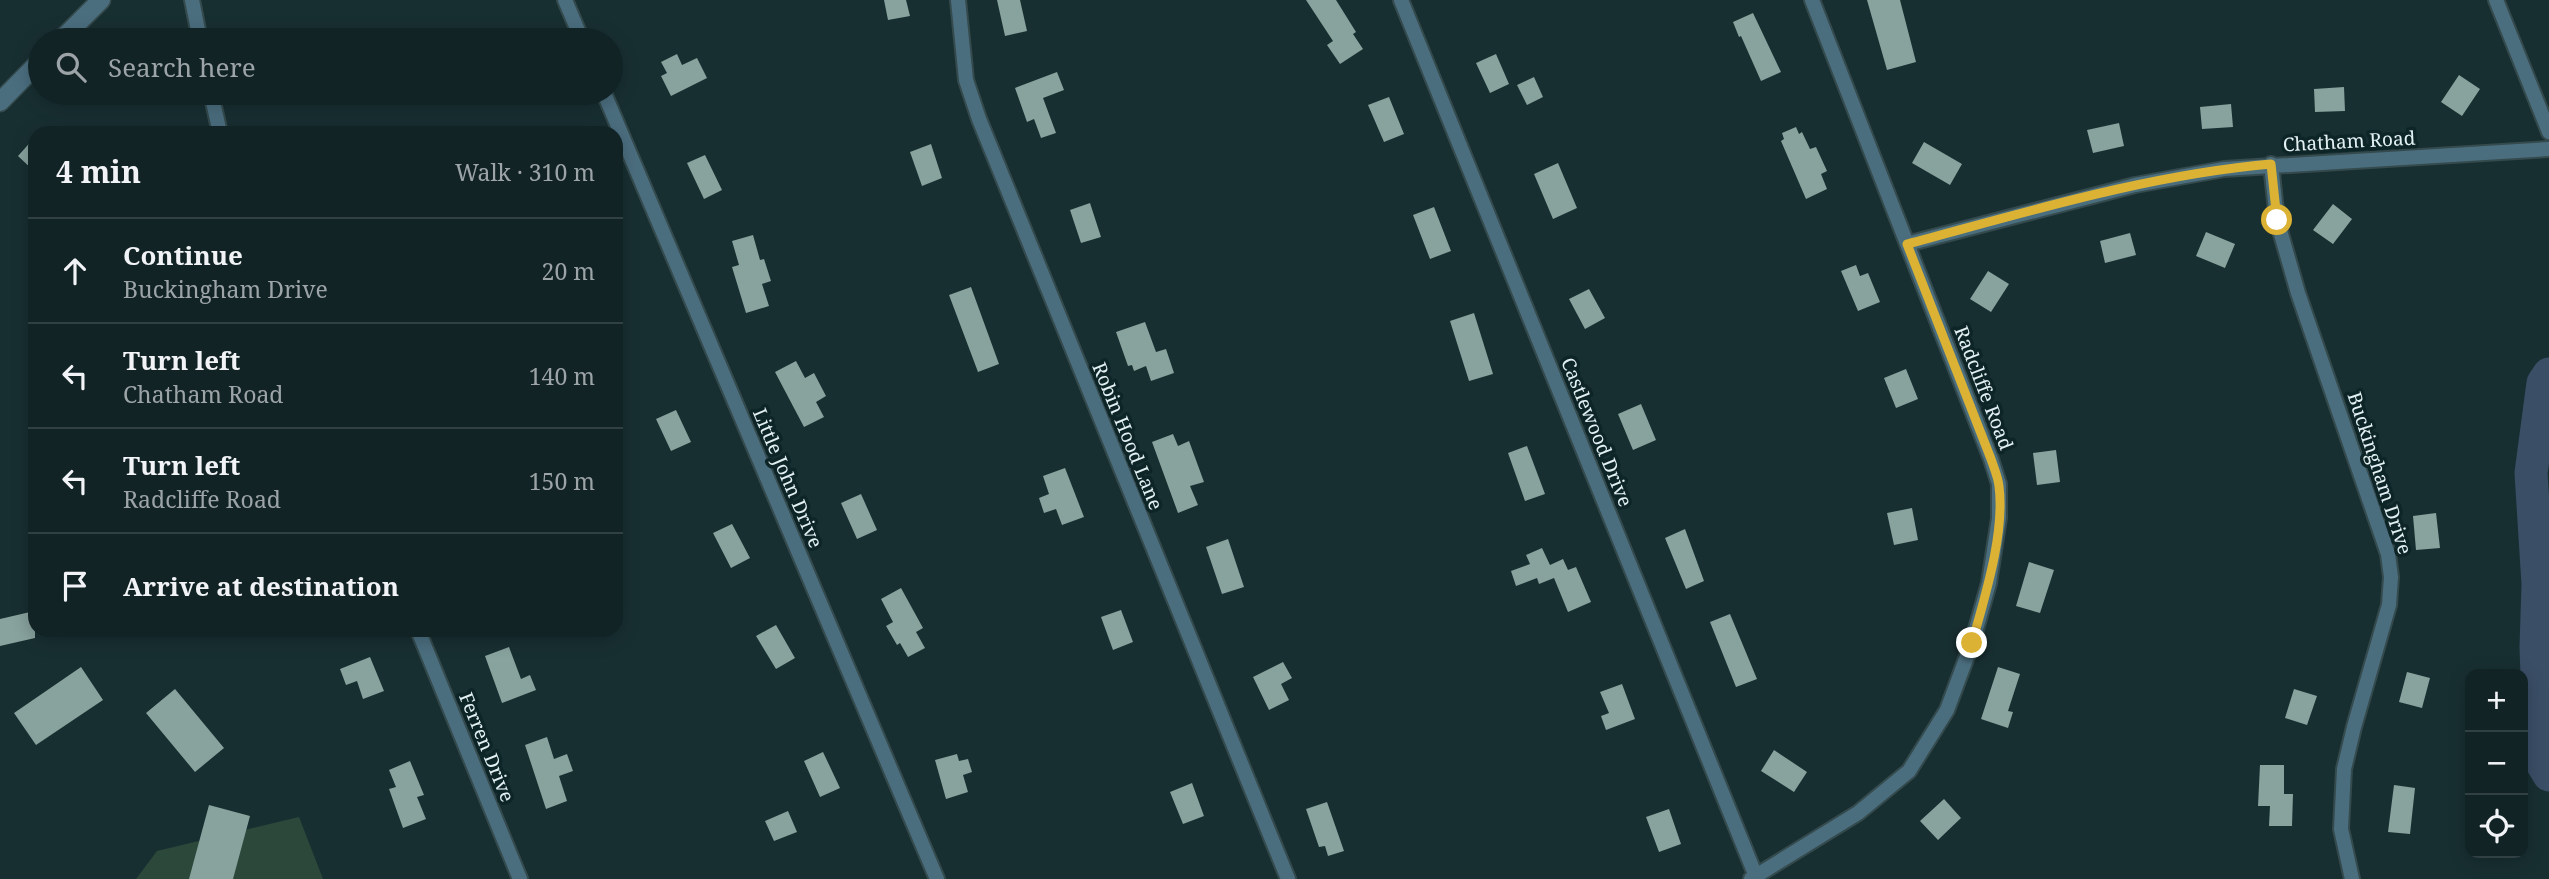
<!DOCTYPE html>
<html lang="en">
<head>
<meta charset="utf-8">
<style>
	:root { --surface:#122326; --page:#1f2f32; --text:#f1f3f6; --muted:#9ca4a7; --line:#314043 }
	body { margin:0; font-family:"Noto Serif",serif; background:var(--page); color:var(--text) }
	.controls { position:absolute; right:21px; bottom:21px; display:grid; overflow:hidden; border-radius:14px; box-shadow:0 4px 18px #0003 }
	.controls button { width:63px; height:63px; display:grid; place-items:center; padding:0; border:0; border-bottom:2px solid var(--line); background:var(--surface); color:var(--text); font:35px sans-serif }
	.stop { position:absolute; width:21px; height:21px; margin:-16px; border:5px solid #dbb233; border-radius:50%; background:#fff }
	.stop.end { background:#dbb233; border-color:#fff; box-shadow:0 2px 7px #0008 }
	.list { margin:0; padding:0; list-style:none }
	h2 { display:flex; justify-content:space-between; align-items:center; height:91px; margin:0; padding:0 28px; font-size:30px }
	h2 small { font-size:23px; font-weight:400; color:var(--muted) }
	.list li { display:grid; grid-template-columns:46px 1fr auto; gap:21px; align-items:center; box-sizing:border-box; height:105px; padding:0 28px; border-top:2px solid var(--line) }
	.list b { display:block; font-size:26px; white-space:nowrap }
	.list p { margin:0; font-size:23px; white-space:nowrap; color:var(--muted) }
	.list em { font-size:23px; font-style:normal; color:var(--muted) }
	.icon { flex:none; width:38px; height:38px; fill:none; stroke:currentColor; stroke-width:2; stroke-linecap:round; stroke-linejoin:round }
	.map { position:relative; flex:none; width:2549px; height:879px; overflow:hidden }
	.search { position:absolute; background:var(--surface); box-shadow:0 4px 18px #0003; left:28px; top:28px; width:595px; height:77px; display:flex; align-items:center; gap:18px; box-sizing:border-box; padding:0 24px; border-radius:38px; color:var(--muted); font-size:26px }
	.panel { position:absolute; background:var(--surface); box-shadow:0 4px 18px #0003; left:28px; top:126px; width:595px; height:511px; border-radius:21px }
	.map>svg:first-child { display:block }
	.green { fill:#2c483a }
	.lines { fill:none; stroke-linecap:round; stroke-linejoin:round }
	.river { stroke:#3a4e66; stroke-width:33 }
	.building { fill:#88a29d }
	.minor-casing { stroke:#344a4d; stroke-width:18 }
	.tertiary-casing { stroke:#344a4d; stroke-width:21 }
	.minor { stroke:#4b6e7f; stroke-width:14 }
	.tertiary { stroke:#4b6e7f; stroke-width:18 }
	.route { stroke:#dbb233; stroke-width:9 }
	.labels { text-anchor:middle; stroke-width:7; stroke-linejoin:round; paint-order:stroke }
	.street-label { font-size:19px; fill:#e3f1f3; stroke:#0e2528 }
</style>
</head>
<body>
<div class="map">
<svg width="2549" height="879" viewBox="0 0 2549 879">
	<rect width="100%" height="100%" fill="#182f32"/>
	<path class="green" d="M299 817 323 879H136L157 851Z"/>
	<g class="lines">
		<path class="river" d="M2549 374 2543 383 2531 473 2538 584 2536 647 2540 760 2549 775"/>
	</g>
	<path class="building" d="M884 0H906L910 16 888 20Z
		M997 0H1020L1027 31 1005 36Z
		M1306 0H1336L1356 32 1353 34 1363 49 1340 64 1327 45 1333 41Z
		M1867 0H1900L1916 62 1887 70Z
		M1753 13 1781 72 1761 81 1741 36 1739 37 1733 22Z
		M677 54 682 65 697 58 707 78 671 96 661 76 667 73 661 62Z
		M1496 54 1509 84 1490 93 1476 63Z
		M1057 72 1064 90 1043 98 1056 133 1041 138 1034 119 1027 122 1015 88Z
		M2459 75 2480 89 2462 116 2441 102Z
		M1534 77 1543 97 1527 105 1517 85Z
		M2344 87 2345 111 2315 112 2314 89Z
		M1389 97 1404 134 1384 142 1368 105Z
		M2231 104 2233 127 2202 129 2200 107Z
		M2119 123 2124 146 2093 153 2087 130Z
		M1796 127 1799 134 1802 132 1810 149 1816 147 1827 171 1821 174 1827 189 1806 199 1781 141 1784 139 1782 133Z
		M35 137V172L18 156Z
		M1924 142 1962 164 1950 185 1912 163Z
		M931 144 942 178 922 186 910 152Z
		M705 155 722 190 704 199 687 163Z
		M1558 163 1577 208 1553 219 1534 174Z
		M1090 203 1101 237 1081 243 1070 210Z
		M2333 204 2352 219 2333 244 2313 230Z
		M1434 207 1451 251 1430 259 1413 215Z
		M2206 232 2235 244 2225 268 2196 256Z
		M2130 233 2136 255 2105 263 2100 241Z
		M753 235 760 260 764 259 771 281 762 284 769 306 746 313 732 267 739 265 732 241Z
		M1856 265 1860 276 1868 273 1880 302 1858 311 1841 271Z
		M1988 271 2009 284 1991 312 1970 299Z
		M971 287 999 364 978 372 949 295Z
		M1589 289 1605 318 1585 329 1569 299Z
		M1474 313 1493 374 1469 381 1450 321Z
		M1145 322 1156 352 1166 349 1174 373 1151 381 1146 366 1134 371 1132 365 1128 366 1116 332Z
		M796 361 805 378 814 373 826 396 816 402 824 417 804 427 775 372Z
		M1906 369 1918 399 1896 408 1884 378Z
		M1641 404 1656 440 1633 450 1618 414Z
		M676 410 691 442 671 451 656 419Z
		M1173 434 1178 446 1189 441 1204 482 1190 486 1198 505 1178 513 1152 442Z
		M1527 446 1545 494 1525 501 1508 453Z
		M2056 450 2060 482 2037 485 2033 453Z
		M1065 468 1084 517 1062 525 1056 509 1044 513 1039 498 1049 494 1043 476Z
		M861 494 877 530 857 539 841 503Z
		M1912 508 1918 540 1894 545 1887 513Z
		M2436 513 2440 548 2416 550 2413 516Z
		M732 524 750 558 731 568 713 533Z
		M1685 529 1704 581 1686 589 1665 538Z
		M1228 539 1244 587 1222 594 1206 547Z
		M1542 548 1550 565 1563 559 1568 570 1576 567 1591 602 1568 612 1554 578 1539 584 1537 578 1516 586 1511 571 1530 564 1526 555Z
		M2029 562 2054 570 2040 613 2016 606Z
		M901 588 923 628 916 632 925 648 908 657 900 643 897 645 886 626 893 622 881 599Z
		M1121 610 1133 642 1113 650 1101 617Z
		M30 612 32 618 35 617V638L0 646V619Z
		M1730 614 1757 679 1736 687 1710 622Z
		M776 625 795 658 776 669 756 636Z
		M509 647 521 679 530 675 536 690 502 703 485 656Z
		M370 657 384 691 363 699 357 681 346 685 340 669Z
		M1283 662 1292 678 1281 684 1289 700 1269 710 1253 677Z
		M81 667 103 700 36 745 14 713Z
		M1998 667 2020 674 2008 711 2013 712 2008 728 1981 719Z
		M2407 672 2430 678 2422 708 2399 702Z
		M1622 684 1635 719 1606 730 1601 716 1609 713 1600 692Z
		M175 689 224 748 195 772 146 713Z
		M2294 689 2317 696 2307 725 2285 718Z
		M547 737 554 759 567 754 573 771 559 776 567 801 546 809 525 745Z
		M1774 750 1807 772 1794 792 1761 771Z
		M823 752 840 788 820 797 804 761Z
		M957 754 959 761 968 759 972 772 963 775 968 792 946 799 935 760Z
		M410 761 424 795 417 797 426 819 403 828 389 789 396 787 389 770Z
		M2260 765H2284V794H2293L2292 826H2269L2270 806H2258Z
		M1192 783 1204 816 1183 824 1170 792Z
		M2394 785 2415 788 2410 834 2388 832Z
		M1944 799 1961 818 1938 840 1920 821Z
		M1327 802 1344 851 1328 856 1325 846 1319 847 1306 809Z
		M209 805 250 816 233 879H189Z
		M1669 809 1681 844 1659 852 1646 817Z
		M788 811 797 832 774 841 765 821Z"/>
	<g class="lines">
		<g class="minor-casing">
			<path id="minor" d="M192 0 200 40
				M565 0 582 40
				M958 0 966 80 979 119 1288 879
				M1401 0 1757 879
				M2496 0 2549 132
				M211 93 220 133
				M604 93 937 879
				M2271 164 2277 220 2298 293 2388 554 2391 577 2389 605 2354 727 2344 769 2341 829 2352 879
				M1907 244 2135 185 2224 169 2549 149
				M418 630 520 879
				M1751 879 1858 813 1909 771 1947 710 1972 643 1989 583 1999 518V484L1991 459 1812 0"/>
		</g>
		<g class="tertiary-casing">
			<path id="tertiary" d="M61 40 101 0
				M0 102 40 61"/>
		</g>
		<use href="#minor" class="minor"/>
		<use href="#tertiary" class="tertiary"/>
	</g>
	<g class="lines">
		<path class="route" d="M1972 643C1985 596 2005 534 1999 486 1998 477 1994 468 1991 459L1907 244C2027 212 2147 175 2271 164L2277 220"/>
	</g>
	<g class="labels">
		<g class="street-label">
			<text transform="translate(2349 141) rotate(-3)" y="7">Chatham Road</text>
			<text transform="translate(1984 388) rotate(69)" y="7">Radcliffe Road</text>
			<text transform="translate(1597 432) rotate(68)" y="7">Castlewood Drive</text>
			<text transform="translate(1128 436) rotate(68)" y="7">Robin Hood Lane</text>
			<text transform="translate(2380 473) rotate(72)" y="7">Buckingham Drive</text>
			<text transform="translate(788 478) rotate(67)" y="7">Little John Drive</text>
			<text transform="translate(487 747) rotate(68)" y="7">Ferren Drive</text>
		</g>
	</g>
</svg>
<div class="controls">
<button>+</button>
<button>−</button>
<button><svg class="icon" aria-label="locate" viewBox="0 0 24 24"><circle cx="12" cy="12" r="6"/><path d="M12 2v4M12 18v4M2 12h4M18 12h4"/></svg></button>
</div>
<div class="stop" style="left:2277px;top:220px"></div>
<div class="stop end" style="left:1972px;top:643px"></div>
<div class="search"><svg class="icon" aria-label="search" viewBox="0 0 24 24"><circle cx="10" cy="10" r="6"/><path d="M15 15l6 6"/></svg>Search here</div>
<section class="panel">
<h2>4 min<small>Walk · 310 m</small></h2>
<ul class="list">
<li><svg class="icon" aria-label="ahead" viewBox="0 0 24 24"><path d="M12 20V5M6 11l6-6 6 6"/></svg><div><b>Continue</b><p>Buckingham Drive</p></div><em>20 m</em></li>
<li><svg class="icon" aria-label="left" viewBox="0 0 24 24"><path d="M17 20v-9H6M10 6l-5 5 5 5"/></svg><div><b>Turn left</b><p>Chatham Road</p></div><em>140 m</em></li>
<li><svg class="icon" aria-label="left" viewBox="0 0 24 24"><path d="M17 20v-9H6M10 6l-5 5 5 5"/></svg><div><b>Turn left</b><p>Radcliffe Road</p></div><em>150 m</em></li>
<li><svg class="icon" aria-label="arrive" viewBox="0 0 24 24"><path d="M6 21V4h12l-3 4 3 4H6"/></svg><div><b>Arrive at destination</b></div></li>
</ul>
</section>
</div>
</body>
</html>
